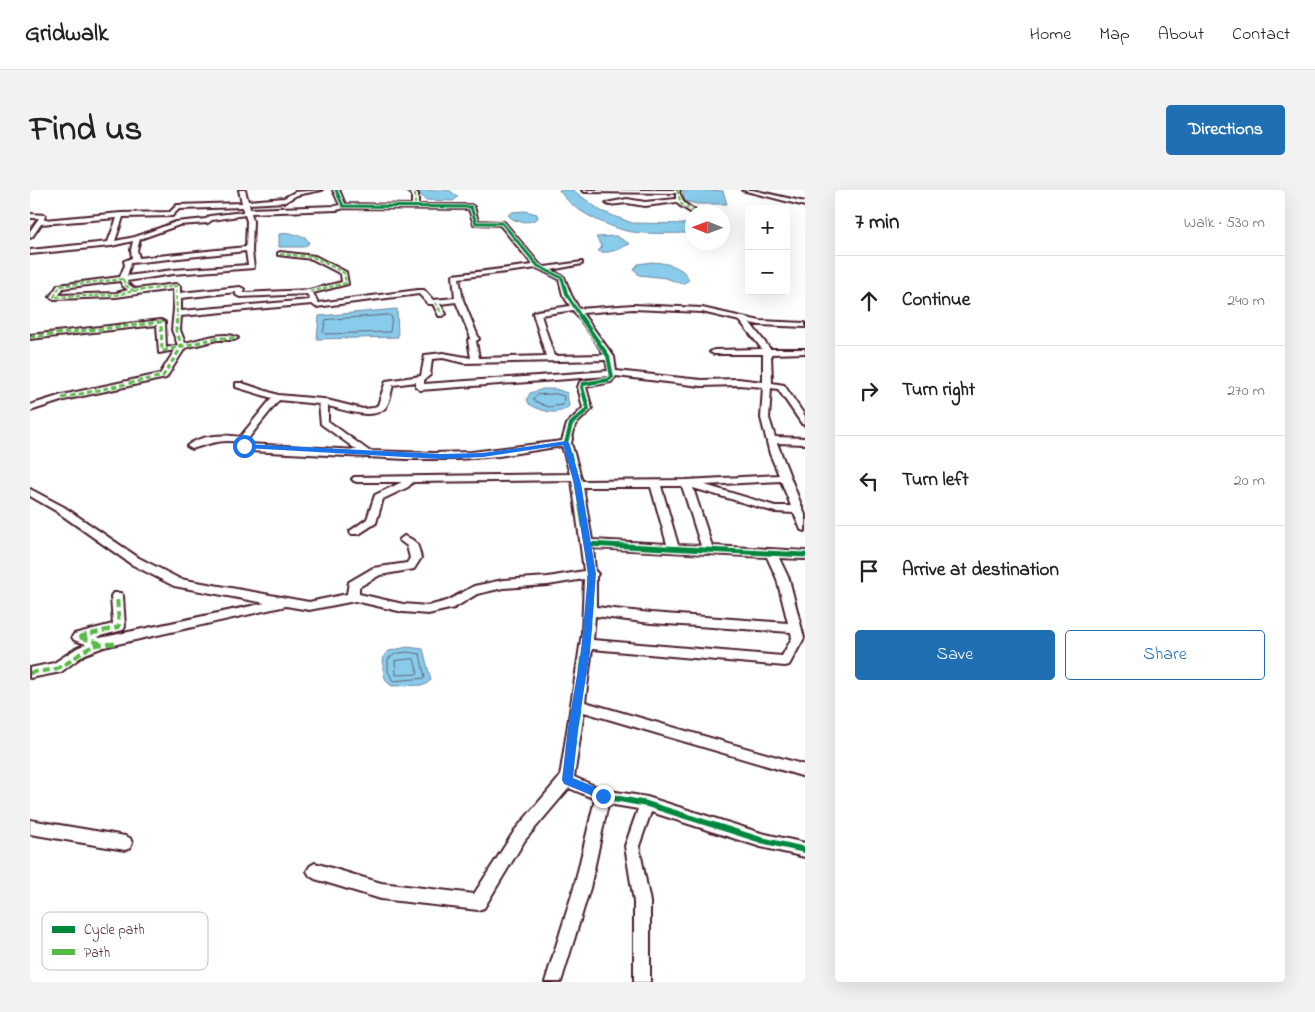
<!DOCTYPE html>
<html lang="en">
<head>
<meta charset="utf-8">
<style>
	:root { --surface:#fff; --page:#f2f2f2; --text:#222; --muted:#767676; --line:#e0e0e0; --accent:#1f6fb2 }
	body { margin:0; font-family:"Indie Flower",sans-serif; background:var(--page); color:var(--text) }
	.controls { position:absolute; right:15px; top:15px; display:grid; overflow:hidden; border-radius:5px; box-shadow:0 5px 20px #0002 }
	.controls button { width:45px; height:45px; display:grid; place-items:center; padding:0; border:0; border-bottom:1px solid var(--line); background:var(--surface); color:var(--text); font:25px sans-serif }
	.compass { position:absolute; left:655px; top:15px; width:45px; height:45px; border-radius:50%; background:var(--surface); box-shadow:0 5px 20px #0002; rotate:271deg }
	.stop { position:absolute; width:15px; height:15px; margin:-11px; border:4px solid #1a73e8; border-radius:50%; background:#fff }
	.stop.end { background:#1a73e8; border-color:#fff; box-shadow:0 1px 5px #0008 }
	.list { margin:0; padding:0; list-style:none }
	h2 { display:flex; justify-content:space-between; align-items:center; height:65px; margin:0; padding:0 20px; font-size:21px }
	h2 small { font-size:16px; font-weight:400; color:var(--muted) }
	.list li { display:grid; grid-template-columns:32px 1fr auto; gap:15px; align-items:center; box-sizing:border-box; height:90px; padding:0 20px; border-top:1px solid var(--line) }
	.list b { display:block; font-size:19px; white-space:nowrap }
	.list em { font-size:16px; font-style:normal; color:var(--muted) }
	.actions { display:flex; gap:10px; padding:15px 20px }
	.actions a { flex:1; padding:11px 0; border:1px solid var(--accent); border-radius:5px; text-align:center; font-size:18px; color:var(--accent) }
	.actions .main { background:var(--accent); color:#fff }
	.icon { flex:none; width:28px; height:28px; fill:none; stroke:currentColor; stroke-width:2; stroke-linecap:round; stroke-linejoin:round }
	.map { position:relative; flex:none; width:775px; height:792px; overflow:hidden; border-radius:5px }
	header { display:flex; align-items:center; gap:30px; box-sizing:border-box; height:70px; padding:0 25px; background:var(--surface); border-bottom:1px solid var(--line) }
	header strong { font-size:24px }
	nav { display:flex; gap:28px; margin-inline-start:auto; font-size:18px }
	.intro { display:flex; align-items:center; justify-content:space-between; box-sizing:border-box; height:120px; padding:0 30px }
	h1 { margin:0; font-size:35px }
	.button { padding:12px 22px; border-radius:5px; background:var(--accent); color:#fff; font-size:18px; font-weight:700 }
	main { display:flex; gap:30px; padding:0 30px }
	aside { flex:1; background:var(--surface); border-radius:5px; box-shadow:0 5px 20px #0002 }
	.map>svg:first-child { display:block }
	.water { fill:#89cbea; stroke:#70869e }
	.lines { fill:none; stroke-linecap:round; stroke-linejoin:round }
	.shore { stroke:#636477; stroke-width:1 }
	.minor-casing { stroke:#4a1f2b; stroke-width:4 }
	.minor { fill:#fff; fill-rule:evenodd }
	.quiet-far2 { stroke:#58b947; stroke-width:2; stroke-dasharray:4.5 2; stroke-linecap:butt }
	.quiet-far1 { stroke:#58b947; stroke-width:3; stroke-dasharray:5.5 3; stroke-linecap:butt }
	.quiet { stroke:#58b947; stroke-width:4; stroke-dasharray:8 4; stroke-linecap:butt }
	.cycleway-far3-casing { stroke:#fff; stroke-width:5 }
	.cycleway-far2-casing { stroke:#fff; stroke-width:6 }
	.cycleway-far1-casing { stroke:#fff; stroke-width:8 }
	.cycleway-casing { stroke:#fff; stroke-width:9 }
	.cycleway-far3 { stroke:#00873e; stroke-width:3 }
	.cycleway-far2 { stroke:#00873e; stroke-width:4 }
	.cycleway-far1 { stroke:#00873e; stroke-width:5 }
	.cycleway { stroke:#00873e; stroke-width:6 }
	.route { fill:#1a73e8 }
	.key { fill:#fff; stroke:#c9bcbf; stroke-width:1 }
	.key-label { font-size:14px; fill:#4a1f2b }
</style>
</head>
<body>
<header>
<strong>Gridwalk</strong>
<nav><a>Home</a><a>Map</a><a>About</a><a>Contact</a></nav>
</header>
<div class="intro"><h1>Find us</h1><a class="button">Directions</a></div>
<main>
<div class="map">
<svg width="775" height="792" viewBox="0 0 775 792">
	<rect width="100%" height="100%" fill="#fff"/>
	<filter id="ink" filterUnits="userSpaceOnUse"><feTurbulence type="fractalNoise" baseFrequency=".02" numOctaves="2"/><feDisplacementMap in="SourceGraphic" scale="10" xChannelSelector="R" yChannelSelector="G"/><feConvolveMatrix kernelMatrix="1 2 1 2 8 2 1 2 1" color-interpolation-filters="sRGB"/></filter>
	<g filter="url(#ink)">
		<path class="water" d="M395 0H419L428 7 423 11 395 10 388 2Z
			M529 0H543L571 21 602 33 662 34V43C645 43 608 45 593 40 570 33 542 20 529 0Z
			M676 0 693 1 697 14H667L654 11 653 0Z
			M495 21 507 24 508 28C500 34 484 33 478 25L482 22Z
			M260 43 275 47 279 52 278 54 274 57H249V44Z
			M586 46 600 54C590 58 579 65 568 61L572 57 566 47Z
			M622 72C636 73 654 76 659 90L652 94 636 88 609 85 604 79 608 74Z
			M367 119 368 147 287 149 289 126Z
			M526 199 537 203 539 216C528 227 511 221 499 214L497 209 500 203 513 199Z
			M377 457 393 459 401 490 395 495 362 496C352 491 352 476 354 466L359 461Z"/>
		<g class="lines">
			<path class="shore" d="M359 125 362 127 360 142 295 144 293 142 296 130Z
				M526 204 534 206 533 215 518 217 503 210 507 205Z
				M377 462 390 464 395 488 363 491 358 481V469L365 464Z
				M384 469 388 484 366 485 365 471Z"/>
			<g class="minor-casing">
				<path id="minor" d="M209 0H215L218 11 254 8 265 2 292 0 267 5 255 12 219 14 220 19 306 16 310 15 303 0H309L315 14 382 15V5L377 0H384L388 4V15H441L444 17 448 31 474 32 510 75 515 77 552 72V74L521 80 534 87 541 105 549 119 603 115 672 118 730 131 775 133V137L730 135 720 133 740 159H775V163L741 164 742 193 754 195 775 226V235L772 234 748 199 741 198 739 228 745 247 775 248V254L747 253 775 325V341L771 340 764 323 745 322 663 298 682 356 775 361V369L749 368 759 389 774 448 759 475 755 476 562 459 555 512 775 575V587L554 522 544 587 574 600 617 607 731 643 775 653V667L731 657 621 622 609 656 620 712V792H604V712L595 656 608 619 578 614 560 698 531 792H515L544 698 565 609 539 598 495 650 454 718 448 720 351 709 285 689 280 686 277 681 280 676 285 673 351 693 444 704 485 640 530 587 552 443 554 389 518 395 473 398 447 404 424 418 398 424 373 422 325 411 279 420 256 416 74 457 55 464 31 482 0 488V478L24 473 47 458 56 454 44 450 42 447 44 444 83 434 81 406 83 403H91L93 406 95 437 93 440 66 447 70 448 235 413 144 396 101 374 26 321 0 306V299L34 317 109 368 150 389 279 412 317 404 319 392 343 378 377 373 380 368 377 356 369 350 374 346C388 351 388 355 391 368L384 379 350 385 329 397V404L373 414 398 416 417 411 444 396 473 390 518 387 554 381 542 290 383 292 378 297 353 309 346 333 329 344H321L320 341 337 329 345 305 372 292H327L324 291 322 289 324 287 540 284 532 256 469 266 429 269H376L219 261 211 258 208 252C191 249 178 254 162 259L157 256C170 245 194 244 210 247L242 208 206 197V193H212L248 205 293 209 333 219 343 218 348 215 356 191 391 186 395 165 413 163 441 168 438 150 441 148 426 112 410 114 416 124 412 126H409L403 114H398L389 104 286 117 282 114 151 126 150 140 155 153C168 150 196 140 208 148L204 150H187L155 158 136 188 34 210 0 221V215L32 205 130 184 145 160 129 163 127 135 0 149V145L131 130 135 132 136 158 148 155 142 140 144 119 143 99 86 107 24 109 20 107 28 95 90 87 95 75 94 71 102 68 101 60 103 51 81 56 0 64V60L78 52 87 28 11 34 2 47 0 48V41L9 28H0V24L15 25 14 30 91 23 140 22 147 15 212 13ZM213 17V22L180 26 176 29 146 32 105 47 85 51 93 27 142 26 149 19ZM314 18 439 19 444 34 470 35 503 75 423 85 425 108 403 110 394 100H388L288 113 283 103 318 94 316 82 285 66 250 62 248 63V65L282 69 311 84 312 92 279 100 214 103V99L210 97 150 103V96L146 94 105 99 98 94 97 91 143 84 224 78 222 62 223 31 221 23 307 20ZM215 25 217 31 216 57 109 68 107 60 110 49 149 35 178 33 182 30ZM216 61 218 75 143 80 97 86 101 73ZM507 78 529 89 533 105 540 116 507 121 503 123 516 166 449 168 446 151 449 149 433 110 429 88ZM90 91 93 96 98 100 86 103 29 105 33 98ZM206 102V105L210 107 277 104 280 110 151 121V108ZM603 119 672 122 710 131 732 159 684 160 680 162 684 164H733V192L708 189 671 190 586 181 584 167 552 123ZM543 120 563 147 574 165 524 166 511 125ZM413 168 434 173 576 170 578 181 394 194V190L400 185 402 169ZM578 186 575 188 550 192 548 197 553 218 537 234 532 251 442 262 403 263 339 261 298 231V216C312 219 343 231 355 218 360 213 361 201 363 195L386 192V197L390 200ZM586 186 671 196 708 195 733 197 731 228 740 264 749 285 656 290 552 291 541 253 545 235 562 219 556 197 581 192ZM249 210 289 214 291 234 327 260 218 254 217 250ZM751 291 761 316H745L675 295ZM631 296H652L671 356 648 355ZM553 297H621L637 354 562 350ZM563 358 737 367 747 389 758 433 621 423 566 417V387L568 384 565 381ZM565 426 621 433 761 442 762 448 752 466 563 450Z
					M552 0H650L649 2 654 13 667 22 662 23 649 15 647 12 615 16 597 13 579 15 576 13 597 9 615 12 646 9V3L555 2Z
					M712 0H722L775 12V16Z
					M0 630 95 646 100 648 102 653 100 658 95 660 0 644Z"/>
			</g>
			<use href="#minor" class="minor"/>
			<path class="quiet-far2" d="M380 0 385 4V17
				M647 0 651 14 664 22
				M250 64 283 67 314 83 316 93 279 102
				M93 89 95 95 104 101 86 105 24 107 30 96Z
				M104 101 146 96 147 127
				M405 112 412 124"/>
			<path class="quiet-far1" d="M0 147 131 132 132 161 187 148H204
				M32 208 133 186 152 156 146 140 147 126"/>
			<path class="quiet" d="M70 453 48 447 89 437 87 406
				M0 483C8 481 20 481 28 478 55 465 52 452 89 454"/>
			<g class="cycleway-far3-casing">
				<path id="cycleway-far3" d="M306 0 313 16 441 17 446 33H472L508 76 532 88 537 105 551 127"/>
			</g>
			<g class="cycleway-far2-casing">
				<path id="cycleway-far2" d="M548 292 536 253 541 234 558 219 552 197 553 194 578 190 582 187 578 166 550 126"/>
			</g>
			<g class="cycleway-far1-casing">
				<path id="cycleway-far1" d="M547 291 557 354 775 365
					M549 509 560 413 557 354"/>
			</g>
			<g class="cycleway-casing">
				<path id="cycleway" d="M550 508 537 590 573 606 617 614 731 650 775 660"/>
			</g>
			<use href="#cycleway-far3" class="cycleway-far3"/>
			<use href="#cycleway-far2" class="cycleway-far2"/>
			<use href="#cycleway-far1" class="cycleway-far1"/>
			<use href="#cycleway" class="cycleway"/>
		</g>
	</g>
	<path class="route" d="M536 251 539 253 551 294 566 384 560 462 548 537 543 588 577 602 578 606 573 610 534 594 532 590 538 537 551 462 558 384 544 294 533 255 453 267 410 269 214 258 211 256 214 254 410 264 453 263Z"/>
	<rect x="12" y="722" width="166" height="58" rx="8" class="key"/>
	<rect x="22" y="736" width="23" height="7" fill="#00873e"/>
	<rect x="22" y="759" width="23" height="6" fill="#58b947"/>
	<g class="key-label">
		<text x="54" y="744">Cycle path</text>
		<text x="54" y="767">Path</text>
	</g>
</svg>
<div class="controls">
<button>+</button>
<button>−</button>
</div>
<svg class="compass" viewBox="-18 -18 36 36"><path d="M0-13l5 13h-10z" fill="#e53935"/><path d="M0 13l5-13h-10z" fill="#767676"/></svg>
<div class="stop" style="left:214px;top:256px"></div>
<div class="stop end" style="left:573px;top:606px"></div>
</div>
<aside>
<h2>7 min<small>Walk · 530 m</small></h2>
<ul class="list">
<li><svg class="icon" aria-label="ahead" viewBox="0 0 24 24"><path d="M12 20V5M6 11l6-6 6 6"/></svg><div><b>Continue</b></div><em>240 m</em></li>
<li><svg class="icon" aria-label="right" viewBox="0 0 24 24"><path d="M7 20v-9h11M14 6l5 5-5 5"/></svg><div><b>Turn right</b></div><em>270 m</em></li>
<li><svg class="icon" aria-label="left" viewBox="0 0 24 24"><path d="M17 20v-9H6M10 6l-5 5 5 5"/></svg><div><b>Turn left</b></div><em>20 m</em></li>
<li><svg class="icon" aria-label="arrive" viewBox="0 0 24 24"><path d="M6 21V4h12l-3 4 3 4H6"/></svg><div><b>Arrive at destination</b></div></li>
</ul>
<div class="actions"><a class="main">Save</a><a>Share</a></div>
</aside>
</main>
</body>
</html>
